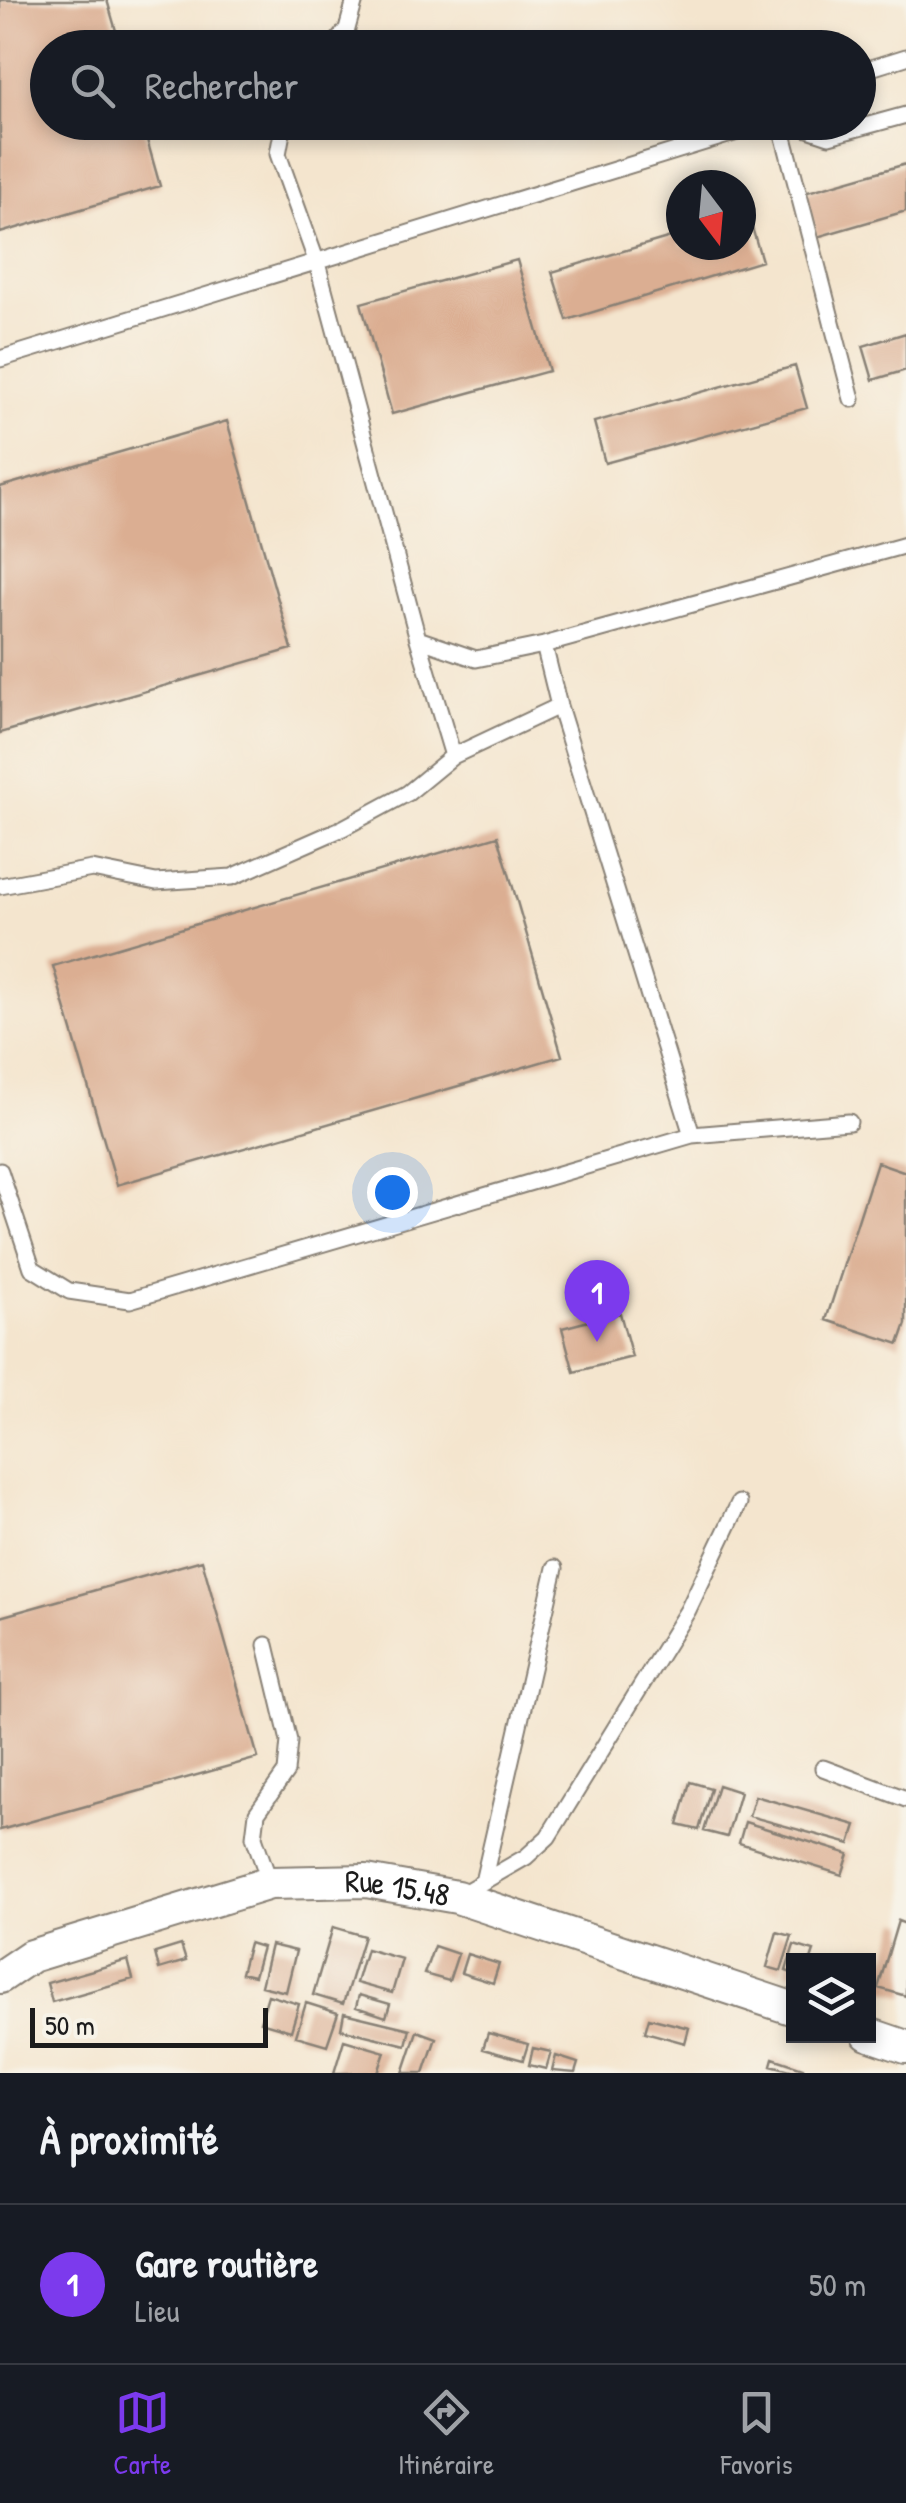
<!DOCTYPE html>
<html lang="fr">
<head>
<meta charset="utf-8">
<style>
	:root { --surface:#171b24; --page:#242831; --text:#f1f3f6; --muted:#9ea1a6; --line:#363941; --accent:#7c3aed }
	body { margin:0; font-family:"Patrick Hand",sans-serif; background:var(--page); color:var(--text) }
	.controls { position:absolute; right:30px; bottom:30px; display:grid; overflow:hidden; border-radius:0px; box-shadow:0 5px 15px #0003 }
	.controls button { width:90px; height:90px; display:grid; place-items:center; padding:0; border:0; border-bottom:2px solid var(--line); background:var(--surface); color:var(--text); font:50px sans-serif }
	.compass { position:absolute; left:666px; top:170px; width:90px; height:90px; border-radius:50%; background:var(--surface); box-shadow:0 5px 15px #0003; rotate:164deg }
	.scale { position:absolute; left:30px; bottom:25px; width:238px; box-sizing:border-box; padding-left:10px; border:5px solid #1c1c1c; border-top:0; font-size:28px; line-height:35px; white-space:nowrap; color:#1c1c1c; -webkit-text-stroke:8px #f7f3e8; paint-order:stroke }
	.you { position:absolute; left:392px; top:1192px; width:35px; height:35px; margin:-25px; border:8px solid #fff; border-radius:50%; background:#1a73e8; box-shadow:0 0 0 15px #1a73e833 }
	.badge { display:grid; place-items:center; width:65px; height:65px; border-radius:50%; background:var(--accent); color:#fff; font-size:32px; font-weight:700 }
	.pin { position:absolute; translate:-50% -82px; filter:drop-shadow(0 2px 5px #0008) }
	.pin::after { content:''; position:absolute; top:52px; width:35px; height:30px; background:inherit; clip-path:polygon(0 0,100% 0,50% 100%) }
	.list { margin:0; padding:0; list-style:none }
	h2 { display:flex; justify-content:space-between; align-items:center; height:130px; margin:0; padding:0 40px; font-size:42px }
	h2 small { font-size:32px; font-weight:400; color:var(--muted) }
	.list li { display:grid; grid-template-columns:65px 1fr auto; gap:30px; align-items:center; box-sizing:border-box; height:160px; padding:0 40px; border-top:2px solid var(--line) }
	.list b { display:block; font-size:38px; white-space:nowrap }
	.list p { margin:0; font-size:32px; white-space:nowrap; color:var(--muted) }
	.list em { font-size:32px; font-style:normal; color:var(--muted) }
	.icon { flex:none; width:55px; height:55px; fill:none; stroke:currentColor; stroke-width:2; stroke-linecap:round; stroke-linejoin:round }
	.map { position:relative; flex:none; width:906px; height:2073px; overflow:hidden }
	.search { position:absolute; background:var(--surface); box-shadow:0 5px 15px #0003; left:30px; right:30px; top:30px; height:110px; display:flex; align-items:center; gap:25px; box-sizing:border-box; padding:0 35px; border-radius:55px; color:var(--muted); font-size:38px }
	.sheet { height:290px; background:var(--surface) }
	nav { display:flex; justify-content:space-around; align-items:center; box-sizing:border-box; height:140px; border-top:2px solid var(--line); background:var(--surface); font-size:28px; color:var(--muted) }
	nav a { display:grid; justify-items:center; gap:5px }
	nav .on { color:var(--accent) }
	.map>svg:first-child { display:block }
	.building { fill:#dbae92 }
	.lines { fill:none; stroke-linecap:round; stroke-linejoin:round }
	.lane-casing { stroke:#888075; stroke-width:19 }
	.street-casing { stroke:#888075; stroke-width:36 }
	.lane { stroke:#fff; stroke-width:15 }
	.street { stroke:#fff; stroke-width:32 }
	.labels { text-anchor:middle; stroke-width:8; stroke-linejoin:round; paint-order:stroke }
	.street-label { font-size:32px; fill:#1c1c1c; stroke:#f7f3e8 }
</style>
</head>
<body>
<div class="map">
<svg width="906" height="2073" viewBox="0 0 906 2073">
	<rect width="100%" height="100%" fill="#f7f3e8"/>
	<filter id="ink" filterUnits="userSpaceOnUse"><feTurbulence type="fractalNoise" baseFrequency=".01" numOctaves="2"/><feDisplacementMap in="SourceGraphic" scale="20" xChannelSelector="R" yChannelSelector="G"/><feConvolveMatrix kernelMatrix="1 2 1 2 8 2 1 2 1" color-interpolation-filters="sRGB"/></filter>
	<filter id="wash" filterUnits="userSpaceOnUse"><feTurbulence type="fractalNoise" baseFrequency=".0048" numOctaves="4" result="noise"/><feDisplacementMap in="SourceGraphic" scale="40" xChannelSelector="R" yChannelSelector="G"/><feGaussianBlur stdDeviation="2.25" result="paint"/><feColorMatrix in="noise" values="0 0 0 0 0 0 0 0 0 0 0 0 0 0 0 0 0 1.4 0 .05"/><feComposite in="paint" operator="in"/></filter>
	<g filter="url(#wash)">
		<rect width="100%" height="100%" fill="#f4e5ce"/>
		<g id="blocks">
			<path class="building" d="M0 0H107L121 48H48V122H142L160 186 0 233Z
				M906 164V211L817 237 804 193Z
				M748 214 762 261 567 320 552 272 681 234V245H741V216Z
				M517 260 549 371 392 414 361 303Z
				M906 333V370L873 380 863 346Z
				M795 366 807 408 605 463 594 422Z
				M227 421 292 649 0 733V487Z
				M498 836 562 1056 117 1185 53 966Z
				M877 1162 906 1172V1324L899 1344 826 1320Z
				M620 1313 632 1357 574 1372 562 1328Z
				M202 1560 258 1758 0 1830V1617Z
				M690 1782 711 1788 699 1830 678 1825Z
				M718 1785 740 1792 727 1837 704 1831Z
				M755 1796 856 1825 850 1844 749 1816Z
				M745 1822 849 1854 842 1875 739 1843Z
				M898 1921 906 1924V1996L878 1988Z
				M333 1927 364 1936 343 2004 313 1995Z
				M777 1932 792 1936 781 1971 767 1967Z
				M249 1943 262 1947 254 1976 241 1973Z
				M181 1945 186 1961 159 1969 155 1953Z
				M271 1945 296 1951 286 1992 261 1986Z
				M794 1945 814 1951 811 1960H794V1974L786 1971Z
				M434 1946 458 1954 449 1981 424 1974Z
				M366 1949 402 1959 392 1993 356 1983Z
				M467 1954 499 1964 493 1983 461 1973Z
				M128 1960 133 1979 52 2002 47 1983Z
				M268 1995 299 2004 291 2031 260 2022Z
				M359 1995 390 2004 386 2017 356 2007Z
				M306 2003 338 2013 327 2045 296 2036Z
				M344 2013 410 2029 406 2045 341 2029Z
				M649 2018 689 2028 685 2043 645 2032Z
				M417 2031 436 2038 424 2073H403Z
				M488 2033 528 2044 523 2060 483 2049Z
				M344 2040 385 2052 378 2073H334Z
				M533 2048 551 2052 546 2069 529 2065Z
				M556 2056 578 2063 575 2073 552 2071Z
				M773 2058 803 2068 802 2073 771 2065Z"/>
		</g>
	</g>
	<g filter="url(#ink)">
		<use href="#blocks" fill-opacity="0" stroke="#888075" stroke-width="2.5"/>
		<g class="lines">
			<g class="lane-casing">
				<path id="lane" d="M332 48 347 29 355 0
					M858 72 906 57
					M284 122 278 154 317 263 418 639 453 756
					M780 122 852 399
					M787 122 829 136 906 115
					M0 359 770 122
					M418 639 476 659 544 645 906 545
					M544 645 559 706 692 1135
					M0 886 92 869 156 882 232 877 343 828 408 793 453 756 559 706
					M0 1171 32 1268 69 1291 130 1300 692 1135 849 1122
					M266 1645 289 1741 286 1772 257 1813 254 1837 270 1883
					M823 1768 906 1799
					M483 1882 555 1568
					M460 1895 526 1857 548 1837 688 1610 739 1503"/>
			</g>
			<g class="street-casing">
				<g id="street">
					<path id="s1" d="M0 1977 31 1956 270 1883 366 1881 457 1897 794 2009"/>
					<path d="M868 2034 906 2047"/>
				</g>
			</g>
			<use href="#lane" class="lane"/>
			<use href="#street" class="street"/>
		</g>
	</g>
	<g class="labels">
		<g class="street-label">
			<text dy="11" stroke="none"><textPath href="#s1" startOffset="415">Rue 15.48</textPath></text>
		</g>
	</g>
</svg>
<div class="controls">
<button><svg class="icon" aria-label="layers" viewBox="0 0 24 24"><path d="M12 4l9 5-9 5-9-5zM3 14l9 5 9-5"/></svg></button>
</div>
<svg class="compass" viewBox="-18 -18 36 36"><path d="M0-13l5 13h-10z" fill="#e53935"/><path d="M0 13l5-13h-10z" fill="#9ea1a6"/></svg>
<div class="scale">50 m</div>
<div class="you"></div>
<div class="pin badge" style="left:597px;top:1342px">1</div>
<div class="search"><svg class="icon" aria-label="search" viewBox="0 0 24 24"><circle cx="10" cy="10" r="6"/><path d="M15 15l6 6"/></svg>Rechercher</div>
</div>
<section class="sheet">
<h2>À proximité<small></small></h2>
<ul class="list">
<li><span class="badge">1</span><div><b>Gare routière</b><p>Lieu</p></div><em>50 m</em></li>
</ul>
</section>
<nav>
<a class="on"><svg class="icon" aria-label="map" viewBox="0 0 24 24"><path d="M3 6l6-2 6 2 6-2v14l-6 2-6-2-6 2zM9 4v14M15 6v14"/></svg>Carte</a>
<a><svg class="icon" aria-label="directions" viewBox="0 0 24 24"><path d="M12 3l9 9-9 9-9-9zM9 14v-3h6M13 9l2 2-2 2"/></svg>Itinéraire</a>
<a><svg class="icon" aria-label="saved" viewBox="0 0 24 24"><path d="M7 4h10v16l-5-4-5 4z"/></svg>Favoris</a>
</nav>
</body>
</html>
